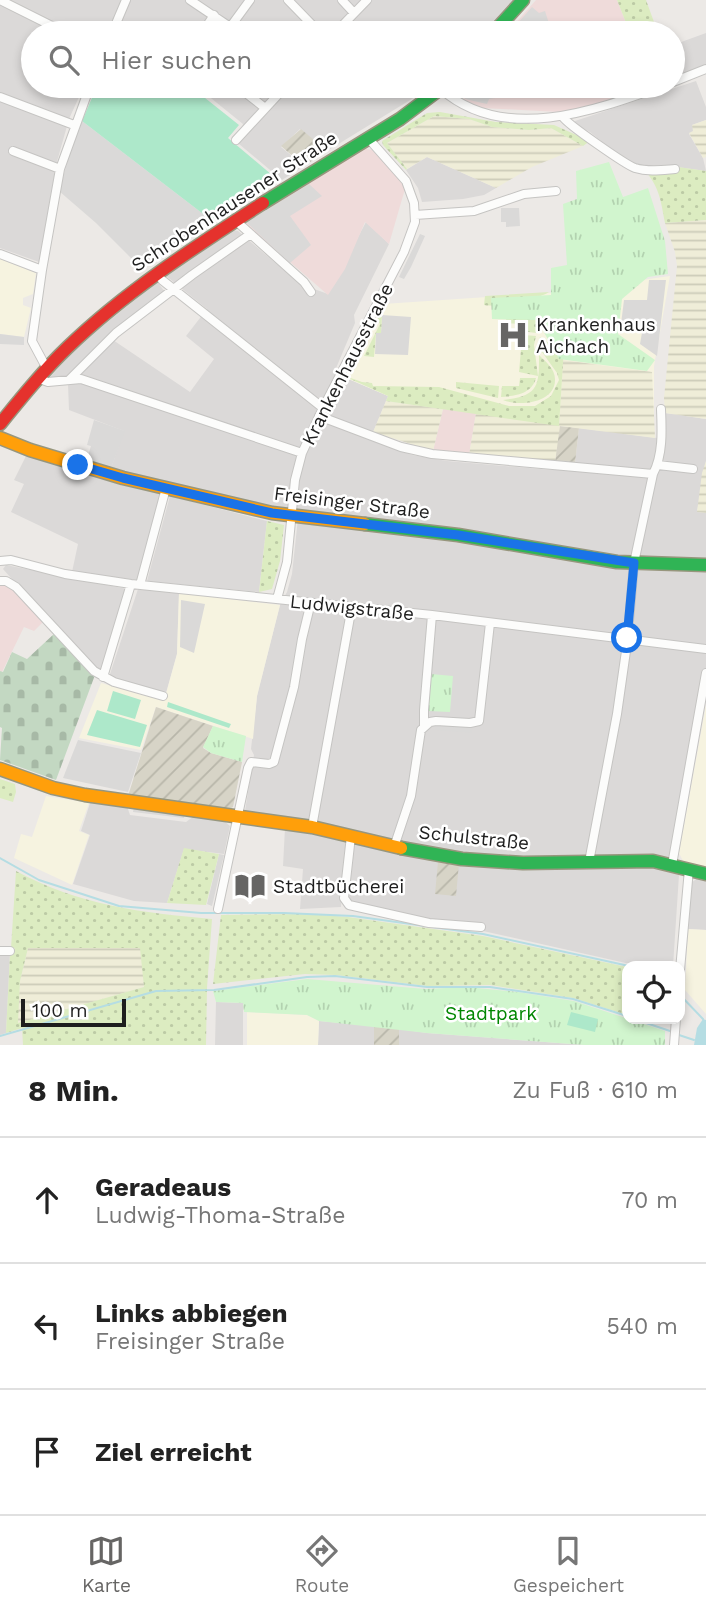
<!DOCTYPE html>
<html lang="de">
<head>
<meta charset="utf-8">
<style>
	:root { --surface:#fff; --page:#f2f2f2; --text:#222; --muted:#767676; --line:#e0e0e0; --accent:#666564 }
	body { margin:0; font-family:"Work Sans",sans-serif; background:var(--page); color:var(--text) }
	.controls { position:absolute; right:21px; bottom:21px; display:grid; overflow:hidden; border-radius:14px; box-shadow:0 4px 10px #0003 }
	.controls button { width:63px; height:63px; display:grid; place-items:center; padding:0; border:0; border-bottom:2px solid var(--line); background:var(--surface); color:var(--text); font:35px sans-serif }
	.scale { position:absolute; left:21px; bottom:18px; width:105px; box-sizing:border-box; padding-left:7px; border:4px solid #1e1e1e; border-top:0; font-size:19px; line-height:24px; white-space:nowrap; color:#1e1e1e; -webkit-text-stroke:5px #fff; paint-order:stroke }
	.stop { position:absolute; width:21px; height:21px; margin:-16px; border:5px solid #1a73e8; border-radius:50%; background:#fff }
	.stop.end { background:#1a73e8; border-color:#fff; box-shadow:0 2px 7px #0008 }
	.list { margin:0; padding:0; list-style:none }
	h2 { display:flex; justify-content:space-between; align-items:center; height:91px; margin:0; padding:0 28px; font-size:30px }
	h2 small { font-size:23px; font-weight:400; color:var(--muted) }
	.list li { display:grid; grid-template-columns:46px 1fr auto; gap:21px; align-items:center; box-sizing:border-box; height:126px; padding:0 28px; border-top:2px solid var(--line) }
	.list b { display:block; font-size:26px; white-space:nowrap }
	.list p { margin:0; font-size:23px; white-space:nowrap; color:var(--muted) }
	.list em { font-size:23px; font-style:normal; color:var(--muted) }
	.icon { flex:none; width:38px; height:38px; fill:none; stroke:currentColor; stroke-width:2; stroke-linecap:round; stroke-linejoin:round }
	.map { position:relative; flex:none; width:706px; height:1045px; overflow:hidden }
	.search { position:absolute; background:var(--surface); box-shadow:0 4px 10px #0003; left:21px; right:21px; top:21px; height:77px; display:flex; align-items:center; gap:18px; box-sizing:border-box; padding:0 24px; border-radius:38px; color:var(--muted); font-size:26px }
	.sheet { height:469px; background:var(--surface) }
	nav { display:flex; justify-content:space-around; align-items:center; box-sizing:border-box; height:98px; border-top:2px solid var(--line); background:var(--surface); font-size:19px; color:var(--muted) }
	nav a { display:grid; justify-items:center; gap:4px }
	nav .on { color:var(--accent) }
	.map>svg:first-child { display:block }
	.residential { fill:#dbd9d8 }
	.commercial { fill:#efdbda }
	.education { fill:#f6f3e0 }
	.religious { fill:#dad9d8 }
	.construction { fill:url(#construction-furrows) }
	.farmland { fill:url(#farmland-rules) }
	.grass { fill:url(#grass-dots); fill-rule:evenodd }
	.cemetery { fill:url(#cemetery-stones) }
	.park { fill:url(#park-tufts) }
	.pitch { fill:#ade8ca }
	.water { fill:#b5dde3 }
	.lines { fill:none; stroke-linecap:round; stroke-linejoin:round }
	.stream { stroke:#b5dde3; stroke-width:2 }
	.street-casing { stroke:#c5c4c2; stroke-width:10 }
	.fast-casing { stroke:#97967d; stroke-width:15 }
	.slow-casing { stroke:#97967d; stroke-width:15 }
	.jam-casing { stroke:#97967d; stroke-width:15 }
	.street { stroke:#fcfcfb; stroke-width:8 }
	.fast { stroke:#30b455; stroke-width:12 }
	.slow { stroke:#ff9f0a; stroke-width:12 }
	.jam { stroke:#e5322d; stroke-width:12 }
	.route { stroke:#1a73e8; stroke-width:9 }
	.labels { text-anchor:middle; stroke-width:5; stroke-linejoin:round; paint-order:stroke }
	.street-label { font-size:19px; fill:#1e1e1e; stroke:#fff }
	.poi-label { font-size:19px; fill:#1e1e1e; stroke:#fff; text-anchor:start }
	.park-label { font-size:19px; fill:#018601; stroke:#fff }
</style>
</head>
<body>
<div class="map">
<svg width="706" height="1045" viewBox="0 0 706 1045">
	<defs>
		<pattern id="construction-furrows" width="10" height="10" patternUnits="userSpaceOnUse" patternTransform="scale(1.75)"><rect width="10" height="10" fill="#d7d4c7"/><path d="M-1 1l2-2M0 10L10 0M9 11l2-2" fill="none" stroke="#b8b6aa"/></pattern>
		<pattern id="farmland-rules" width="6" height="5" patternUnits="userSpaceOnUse" patternTransform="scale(1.75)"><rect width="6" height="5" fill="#efedd8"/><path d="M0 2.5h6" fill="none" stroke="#cccbb9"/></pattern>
		<pattern id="grass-dots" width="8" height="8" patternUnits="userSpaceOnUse" patternTransform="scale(1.75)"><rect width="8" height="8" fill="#dcecc1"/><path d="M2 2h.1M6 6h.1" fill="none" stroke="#bccaa5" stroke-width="1.8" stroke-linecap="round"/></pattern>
		<pattern id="cemetery-stones" width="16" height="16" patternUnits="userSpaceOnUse" patternTransform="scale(1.75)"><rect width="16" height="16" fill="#c3d8c2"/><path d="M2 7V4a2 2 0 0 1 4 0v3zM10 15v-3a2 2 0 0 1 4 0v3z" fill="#a7b9a6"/></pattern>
		<pattern id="park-tufts" width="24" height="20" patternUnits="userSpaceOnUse" patternTransform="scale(1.75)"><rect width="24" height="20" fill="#d1f5ce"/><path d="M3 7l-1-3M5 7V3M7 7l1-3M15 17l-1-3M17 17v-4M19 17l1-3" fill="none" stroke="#b3d2b0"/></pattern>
	</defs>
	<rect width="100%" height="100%" fill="#ece9e6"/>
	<path class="residential" d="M0 0H514L485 33H132L121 25 112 33H33V86H84L69 119 56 165 39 262 0 248Z
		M706 33V65L673 77V45Z
		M696 81 706 107V120L692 125 694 131 689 134 703 158 706 171 670 166H638L617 154 590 132 575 124V121Z
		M196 86H433L327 151 300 129 281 147 304 166 282 180 239 144 243 124Z
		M427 157 496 188 484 195 463 199 422 202 418 188 406 170Z
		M366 222 389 244 354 315 355 323 334 373 388 396 370 440 412 455 447 461 552 470 575 463 579 428 657 438 665 413 706 419V461L697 512 706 513V683L700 682 670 855 679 875 673 966H639L483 931V923L417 918 350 903 348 900V888L352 842 245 811 254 755 251 749 257 696 280 605 287 592 292 574 299 509 270 507 111 468 124 431 69 410 68 384 113 340 190 392 214 359 186 336 207 309 165 275 232 230 238 231 300 284 328 294Z
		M157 282 166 293 68 376 62 378 50 377 79 345Z
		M26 456 118 484 161 494 138 580 72 572 78 544 11 512 24 484 14 480Z
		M170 496 267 521 259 592 147 581Z
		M6 565 127 589 103 669H96L35 605 3 569Z
		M138 589 179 593 177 654 166 693 111 677 110 674Z
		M91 800 127 806 130 815 186 822 194 816 223 820 230 826 224 854 184 849 167 903 134 901 73 884 90 835 81 831Z
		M285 828 343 839 346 842 341 907 300 909 303 869 283 866Z
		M699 877 706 878V930L688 929 691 883Z
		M0 954H10L6 1033 0 1035Z
		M216 1002 243 1003V1045H215Z
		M319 1021 374 1026V1045H318Z
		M399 1029 427 1033 585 1045H399Z"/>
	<path class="commercial" d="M536 0H617L630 33H507Z
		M463 86H650V87L584 109 559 112 483 108 464 100Z
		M363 148 372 150 398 176 405 189 389 244 365 222 345 269 328 295 244 222Z
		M443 409 476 413 469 455 433 451Z
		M0 585 10 586 44 621 34 631 24 627 2 672 0 671Z"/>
	<path class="education" d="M0 259 36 273 33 294 23 298V305L31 308 24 337 0 334Z
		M670 276 654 366V429L388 396 344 377 383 304 549 293Z
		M179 593 280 605 257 696 253 739 156 707 141 750 79 738 101 683 164 701 177 654Z
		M706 705V868L684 863 679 853Z
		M46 796 89 803 79 831 89 835 72 885 14 858 21 834 32 837Z
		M688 929 706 930V1014L685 990Z
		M247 1012 307 1015 319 1021 318 1045H247Z"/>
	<path class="religious" d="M532 7 539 13 545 11 552 33H509Z
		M465 86H495V98L489 99 487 104 465 99 466 92 463 88Z
		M82 121 211 220 141 268 96 223 59 191 77 129Z
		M309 184 322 196 290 216 311 245 290 263 246 222Z
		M501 208H519L520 226 506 227V222H501Z
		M420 234 425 236 411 267 404 279 399 277Z
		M649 280H666L657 356 640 344 643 327 621 324 624 300H647Z
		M382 315 411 317 408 355 375 354 376 333 381 332Z
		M0 334 24 337V345L0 344Z
		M94 420 125 431 111 468 87 459 91 446 87 445Z
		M181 600 205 604 194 653 180 647Z
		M435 724 472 727V733L435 730Z
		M78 740 141 753 128 792 63 778Z
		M134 807 185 813 184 818 133 812Z
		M219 854 224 855 212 906 207 904Z"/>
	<path class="construction" d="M301 129 327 151 304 166 281 146Z
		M559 426 579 428 575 463 555 462Z
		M156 707 213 726 203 748 211 753 242 762 233 807 228 810 128 796Z
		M438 862 459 863 456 896 435 894Z
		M374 1026 399 1029V1045H374Z"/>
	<path class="farmland" d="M434 116 469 119 492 127 529 130 551 128 583 146 532 167 496 188 427 157 407 169 387 143Z
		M706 120V157L703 158 689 133 693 131 692 125Z
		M706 220V419L665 413 664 398 677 266 675 252 665 223Z
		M563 360 652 372 655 438 560 426 555 462 469 455 476 413 559 425Z
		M386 401 443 409 433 451 373 432Z
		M706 461V513L697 512 702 473Z
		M28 948H141L144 987 17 1024 20 981Z"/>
	<path class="grass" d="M617 0H646L658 33H630Z
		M440 112 496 122 554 125 590 141 583 146 551 128 529 130 492 127 469 119 434 116 387 143 407 169 406 170 383 145 382 141 427 113Z
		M678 167 706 171V220L665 223C661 203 660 188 646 172Z
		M549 292C539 299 497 308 484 305L485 296Z
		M507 305 538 319 536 333 522 331V324L506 323Z
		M379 315 382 316 381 333H376L374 357 364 356 380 324 377 320Z
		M524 335 536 336 534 345 538 376 519 372 522 338Z
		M540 337 552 345 564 347 559 426 386 401 388 396 348 378V377L362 382 372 383 373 386 439 387 509 406H535L551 396 559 380 557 373 537 345Z
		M539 355C546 362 555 369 555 379 556 403 519 407 503 400 539 396 539 386 539 355Z
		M520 378H536C532 394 515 396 501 397L502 386H519Z
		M456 382 499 386 498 398 456 388Z
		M267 521 284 525 280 561 272 589 259 592Z
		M0 779 15 784 16 792 13 802 0 798Z
		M184 848 219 854 206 905 167 903Z
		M16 871C78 905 143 913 212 919L207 988 206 1045H23L22 1028 6 1033 10 954 15 948H11ZM28 948H140L144 987 18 1023 20 981Z
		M308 914 348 917 483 936 627 967V1015L573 998 490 985 427 986 336 975 305 974 213 984 221 915Z"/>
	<path class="cemetery" d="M55 633 95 675 56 780 0 760 2 728 0 727V671L3 672 12 652 27 659Z"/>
	<path class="park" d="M609 162 623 197 648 188 665 241 668 274 648 277 622 299 618 334 655 360 647 371 559 359 537 320 492 319 491 298 551 295V268L567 265 563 204 577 199 576 171Z
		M431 674 453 676 450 712 428 711Z
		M213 726 246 736 242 762 211 753 203 747Z
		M307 979 426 989 467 987 518 992 574 1001 665 1031V1045H585L427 1033 319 1021 307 1015 244 1012 243 1003 216 1002 213 991Z"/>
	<path class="pitch" d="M97 86H190L239 125 228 138 278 180 211 220 82 121Z
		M113 691 141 700 135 719 107 711Z
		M168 702 231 724 229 728 167 707Z
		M97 710 147 725 140 747 87 735Z
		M571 1012 598 1019 595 1032 567 1025Z"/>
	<path class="water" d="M703 1019 706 1020V1045H694L697 1028Z"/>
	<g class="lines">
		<path class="stream" d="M0 858 39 880 119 906 201 913H284L353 916 483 934 629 966
			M680 995 703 1019
			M634 1019 670 1031
			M679 1035 694 1040
			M0 1036 156 991 214 990 307 977 335 976 427 987H490L573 999 627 1016"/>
		<g class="street-casing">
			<path id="street" d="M0 0 66 33
				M190 0 239 33
				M288 0 320 33
				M342 0 354 13
				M231 26 250 0
				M112 33 126 0
				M169 33H170
				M202 33 214 15
				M335 33 367 0
				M673 82 706 69
				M237 86 265 108
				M441 89C503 144 594 111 663 86
				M0 97 74 125
				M563 117C567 124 626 165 635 168 648 172 662 170 675 169
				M236 140 286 86
				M13 151 60 169
				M415 215 474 211 524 194 556 191
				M235 220 304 282 311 292
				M0 254 42 270
				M156 273 162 280 323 408
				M47 369 32 341 42 270 60 169 90 86
				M39 379 48 382 81 379 302 453
				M69 380 116 333 192 275 249 235
				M319 416 401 447 432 454 653 474
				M658 465 693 469
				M0 561 11 560 65 574 131 584 432 615 706 649
				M0 581H6L16 587 94 671 114 682 163 696
				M140 585 166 488
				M277 599 287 562 295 480 302 453 323 408 404 252 415 222 414 203 406 181 368 138
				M103 677 131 584
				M424 726V710L432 615
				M312 827 352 606
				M351 836 344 898 349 905 429 923 481 927
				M394 847 411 796 421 730 430 722 436 721 470 723 479 721 490 623
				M589 862 617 714 627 644 634 563 653 474C663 455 662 431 661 409
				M672 865 706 673
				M218 909 248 768 251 762 269 764 274 762 294 687 302 639 311 602
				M0 951H10
				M680 970 689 869
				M674 1045 676 1019"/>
		</g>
		<g class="fast-casing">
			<path id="fast" d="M493 33 523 0
				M263 203 400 119 444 86
				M365 524 458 535 617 562 706 565
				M401 848 462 859 523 863 653 861 706 874"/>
		</g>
		<g class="slow-casing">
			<path id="slow" d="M0 438 30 450 123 478 272 513 365 524
				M0 769 53 788 85 795 312 827 401 848"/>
		</g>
		<g class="jam-casing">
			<path id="jam" d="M0 424C22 397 43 371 68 347 126 291 195 247 263 203"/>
		</g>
		<use href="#street" class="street"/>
		<use href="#fast" class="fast"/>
		<use href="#slow" class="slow"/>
		<use href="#jam" class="jam"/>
	</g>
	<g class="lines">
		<path class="route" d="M78 465 123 478 272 513 458 535 634 563 627 638"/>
	</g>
	<defs>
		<g id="hospital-bare" transform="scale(2.415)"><path d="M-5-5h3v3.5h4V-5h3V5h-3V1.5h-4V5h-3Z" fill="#666564" stroke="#fff" stroke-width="2.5" paint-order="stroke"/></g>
		<g id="library-bare" transform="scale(2.415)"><path d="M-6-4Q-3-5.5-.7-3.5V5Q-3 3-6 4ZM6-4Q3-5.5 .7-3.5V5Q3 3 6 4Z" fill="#666564" stroke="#fff" stroke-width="2.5" paint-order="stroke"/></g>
	</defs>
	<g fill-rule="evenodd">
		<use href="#hospital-bare" x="513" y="335"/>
		<use href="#library-bare" x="250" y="886"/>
	</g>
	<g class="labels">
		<g class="street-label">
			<text transform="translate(234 201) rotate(-33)" y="7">Schrobenhausener Straße</text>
			<text transform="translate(347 364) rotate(-63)" y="7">Krankenhausstraße</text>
			<text transform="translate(352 502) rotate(7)" y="7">Freisinger Straße</text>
			<text transform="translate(352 607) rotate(6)" y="7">Ludwigstraße</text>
			<text transform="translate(474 837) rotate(6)" y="7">Schulstraße</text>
		</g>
		<g class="poi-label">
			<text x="536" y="331">Krankenhaus<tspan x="536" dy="22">Aichach</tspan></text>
			<text x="273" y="893">Stadtbücherei</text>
		</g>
		<g class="park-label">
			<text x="491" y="1020">Stadtpark</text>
		</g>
	</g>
</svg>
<div class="controls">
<button><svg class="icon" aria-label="locate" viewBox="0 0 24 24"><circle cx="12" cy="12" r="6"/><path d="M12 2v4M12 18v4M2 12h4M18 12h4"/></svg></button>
</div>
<div class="scale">100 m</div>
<div class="stop" style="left:627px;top:638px"></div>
<div class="stop end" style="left:78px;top:465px"></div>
<div class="search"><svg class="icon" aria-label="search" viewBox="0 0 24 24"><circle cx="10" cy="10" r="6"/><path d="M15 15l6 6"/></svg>Hier suchen</div>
</div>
<section class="sheet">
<h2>8 Min.<small>Zu Fuß · 610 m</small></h2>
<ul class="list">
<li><svg class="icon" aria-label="ahead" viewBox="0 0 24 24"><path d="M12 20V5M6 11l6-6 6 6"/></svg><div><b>Geradeaus</b><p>Ludwig-Thoma-Straße</p></div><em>70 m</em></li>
<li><svg class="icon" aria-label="left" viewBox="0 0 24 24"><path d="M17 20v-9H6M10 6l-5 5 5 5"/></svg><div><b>Links abbiegen</b><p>Freisinger Straße</p></div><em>540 m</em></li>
<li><svg class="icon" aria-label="arrive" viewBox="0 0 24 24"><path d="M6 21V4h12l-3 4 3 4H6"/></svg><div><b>Ziel erreicht</b></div></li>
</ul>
</section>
<nav>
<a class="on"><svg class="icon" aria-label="map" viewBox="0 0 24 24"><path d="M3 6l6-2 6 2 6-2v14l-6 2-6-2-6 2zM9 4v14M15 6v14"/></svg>Karte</a>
<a><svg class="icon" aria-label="directions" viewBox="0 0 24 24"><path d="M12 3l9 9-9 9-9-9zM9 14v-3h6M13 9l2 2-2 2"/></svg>Route</a>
<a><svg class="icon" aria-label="saved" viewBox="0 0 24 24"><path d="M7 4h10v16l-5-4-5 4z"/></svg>Gespeichert</a>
</nav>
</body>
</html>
